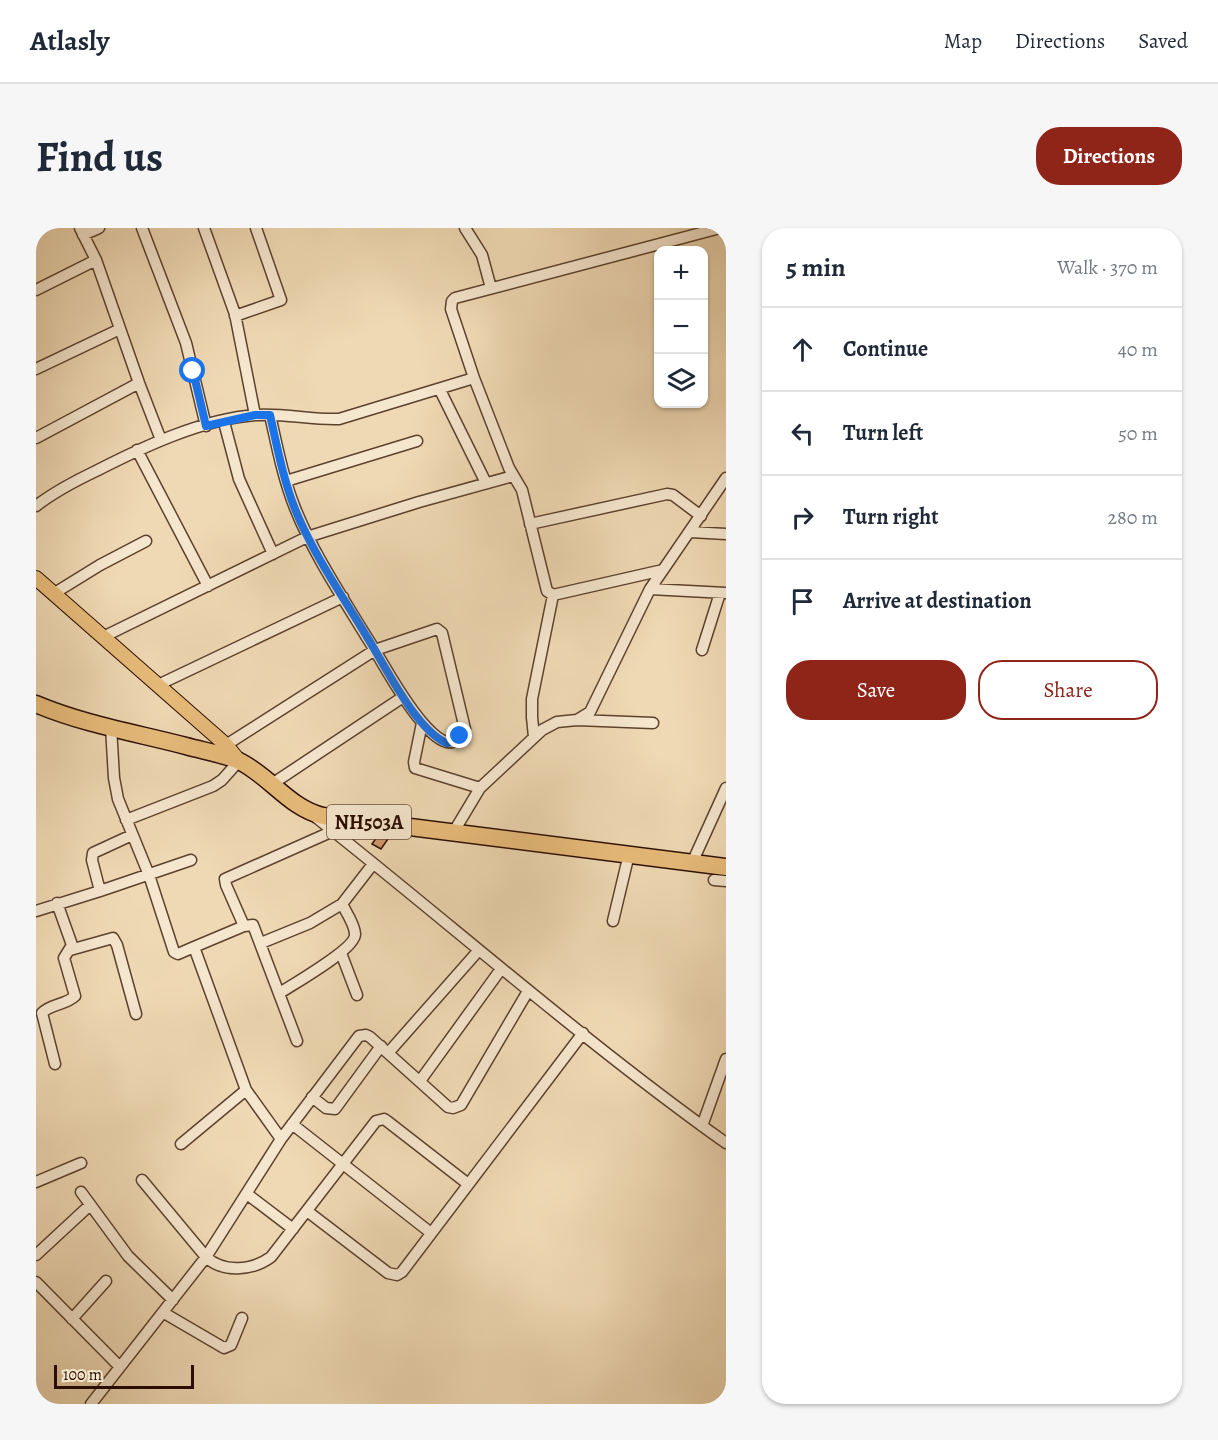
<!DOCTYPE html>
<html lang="en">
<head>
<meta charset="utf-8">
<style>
	:root { --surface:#fff; --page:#f6f6f7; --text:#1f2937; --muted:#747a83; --line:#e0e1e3; --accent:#8f2418 }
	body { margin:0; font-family:Alegreya,serif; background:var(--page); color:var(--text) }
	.controls { position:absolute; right:18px; top:18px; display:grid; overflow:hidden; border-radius:12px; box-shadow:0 2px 4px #0004 }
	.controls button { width:54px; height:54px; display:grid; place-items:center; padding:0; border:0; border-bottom:2px solid var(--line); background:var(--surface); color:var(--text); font:30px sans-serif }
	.scale { position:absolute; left:18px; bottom:15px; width:140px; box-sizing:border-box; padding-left:6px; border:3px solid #2c0e00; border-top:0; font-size:16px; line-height:21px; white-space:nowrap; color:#2c0e00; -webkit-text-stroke:4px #f5e6ce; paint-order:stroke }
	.stop { position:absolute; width:18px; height:18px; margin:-14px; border:4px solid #1a73e8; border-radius:50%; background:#fff }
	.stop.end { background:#1a73e8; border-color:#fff; box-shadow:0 2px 6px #0008 }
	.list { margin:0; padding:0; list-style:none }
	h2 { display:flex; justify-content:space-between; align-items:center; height:78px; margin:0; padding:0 24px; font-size:26px }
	h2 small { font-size:20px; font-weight:400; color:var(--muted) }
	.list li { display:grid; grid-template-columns:39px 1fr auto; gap:18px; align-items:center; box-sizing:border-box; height:84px; padding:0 24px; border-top:2px solid var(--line) }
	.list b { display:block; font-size:22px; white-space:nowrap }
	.list em { font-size:20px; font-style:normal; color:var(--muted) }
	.actions { display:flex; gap:12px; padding:18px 24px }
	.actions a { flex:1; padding:14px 0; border:2px solid var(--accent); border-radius:24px; text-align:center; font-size:21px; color:var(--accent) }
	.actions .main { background:var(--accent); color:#fff }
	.icon { flex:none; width:33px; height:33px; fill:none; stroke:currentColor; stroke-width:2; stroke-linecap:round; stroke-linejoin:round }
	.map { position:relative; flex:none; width:690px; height:1176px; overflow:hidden; border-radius:24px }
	header { display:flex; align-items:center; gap:36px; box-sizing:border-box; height:84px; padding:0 30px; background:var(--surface); border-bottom:2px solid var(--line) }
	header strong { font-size:28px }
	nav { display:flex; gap:33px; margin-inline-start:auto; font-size:21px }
	.intro { display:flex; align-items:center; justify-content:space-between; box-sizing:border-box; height:144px; padding:0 36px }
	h1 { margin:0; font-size:42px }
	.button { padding:15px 27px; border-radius:24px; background:var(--accent); color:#fff; font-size:21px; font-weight:700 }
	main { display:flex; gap:36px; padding:0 36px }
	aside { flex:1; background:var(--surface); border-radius:24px; box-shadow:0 2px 4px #0004 }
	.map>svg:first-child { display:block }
	.building { fill:#d1986f; stroke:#2c0e00; stroke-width:1.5 }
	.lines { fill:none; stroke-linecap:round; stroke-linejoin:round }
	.minor-casing { stroke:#5d412d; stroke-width:13 }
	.major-casing { stroke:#2c0e00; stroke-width:16 }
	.highway-casing { stroke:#2c0e00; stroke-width:19 }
	.minor { stroke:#f5e6ce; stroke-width:10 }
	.major { stroke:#e8bc7a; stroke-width:14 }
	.highway { stroke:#e8bc7a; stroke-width:16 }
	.route { stroke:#1a73e8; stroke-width:8 }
	.labels { text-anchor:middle; stroke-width:6; stroke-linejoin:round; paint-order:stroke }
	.shield { fill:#f5e6ce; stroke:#684f3e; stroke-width:1.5 }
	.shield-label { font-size:20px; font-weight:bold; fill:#2c0e00 }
</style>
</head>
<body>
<header>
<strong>Atlasly</strong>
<nav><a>Map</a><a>Directions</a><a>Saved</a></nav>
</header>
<div class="intro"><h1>Find us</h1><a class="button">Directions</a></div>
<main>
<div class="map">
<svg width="690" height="1176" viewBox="0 0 690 1176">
	<rect width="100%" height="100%" fill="#efd9b4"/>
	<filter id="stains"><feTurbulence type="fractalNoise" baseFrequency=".00333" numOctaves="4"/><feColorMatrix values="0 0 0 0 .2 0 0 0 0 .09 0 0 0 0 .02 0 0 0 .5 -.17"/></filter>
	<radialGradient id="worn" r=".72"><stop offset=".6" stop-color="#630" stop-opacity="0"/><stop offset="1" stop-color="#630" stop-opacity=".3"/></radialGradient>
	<path class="building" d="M343 606 354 608 345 621 336 616Z"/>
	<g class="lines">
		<g class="minor-casing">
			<path id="minor" d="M44 0 60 32 103 155 125 212
				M106 0 150 115 170 198
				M168 0 199 86 219 187
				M429 0 446 27 455 60
				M47 7 63 0
				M0 62 60 32
				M199 88 245 72 220 0
				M0 141 84 101
				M438 150 415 81 416 73 419 70 684 0
				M404 162 450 255
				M188 194 203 251 237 326
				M0 210 103 155
				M101 222 172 358
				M250 253 381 213
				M0 278C18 264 39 253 60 243 107 219 166 191 220 187 248 185 275 192 303 191L438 150 473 240 486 262 511 363 517 367 627 342
				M494 296 631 266 637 267 665 288
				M654 304 690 306
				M614 361 690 365
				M17 366 64 337 110 313
				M67 409 271 309 383 274 477 248
				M666 422 684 365
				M122 457 307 369
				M541 492 617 495
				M386 495 378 534 379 540 444 560
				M75 499 78 550 82 571 113 647 138 724 142 726 158 719 210 862 245 911
				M498 509 496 489V471L517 367
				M190 517 339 422 401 401 406 405 429 501 427 505 417 514C405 517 392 501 385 493 363 467 348 436 330 408 305 367 277 325 259 280 247 250 241 218 234 187
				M236 556 367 469
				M277 587C415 696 547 813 690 915
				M90 592 177 558 186 552 203 533
				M417 605 444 560 506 502 521 494 541 492 554 484 614 361 690 250
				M656 635 690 560
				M678 652 690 653
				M64 663 155 632
				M0 683 64 663 56 632 57 625 96 607
				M577 693 593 626
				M208 698 190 657 189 651 297 603
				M225 715 274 695 306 676
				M158 719 208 698 217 697 261 813
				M34 722 77 710 81 717 100 786
				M305 725 321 767
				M244 765C257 756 320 721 319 706 319 697 310 684 306 676L337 636
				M353 824 443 722
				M19 836 6 785C14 776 30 777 39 768L28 730 36 717 21 675
				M384 853 465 741
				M276 869 290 880 299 881 345 818
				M256 896 395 1005
				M666 898 690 831
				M145 916 210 862
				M106 952 170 1029C187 1045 216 1043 235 1029L340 893 348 891 351 893 432 956
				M0 954 45 935
				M45 964 92 1028 137 1072
				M211 966 257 1001
				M271 983 352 1045 361 1047 366 1044 547 805
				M0 1027 54 977
				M0 1054 83 1138
				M128 1085 188 1120 195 1117 206 1090
				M36 1091 70 1053
				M55 1176 170 1029 245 911 323 808 330 807 334 809 412 879 417 880 425 877 492 763"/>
		</g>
		<g class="major-casing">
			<path id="major" d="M0 350 190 517 203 533"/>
		</g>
		<g class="highway-casing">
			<path id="highway" d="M0 476C47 496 100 505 150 518 168 523 187 526 203 533 234 548 253 580 287 588L690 639"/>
		</g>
		<use href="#minor" class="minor"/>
		<use href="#major" class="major"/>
		<use href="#highway" class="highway"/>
	</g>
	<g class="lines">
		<path class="route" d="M157 143 170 198 219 187H234C241 218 247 251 259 281 277 326 306 367 331 409 350 439 378 499 410 515L417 514 424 508"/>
	</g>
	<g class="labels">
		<rect class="shield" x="291" y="577" width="84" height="34" rx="4.5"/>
		<g class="shield-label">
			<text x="333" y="601">NH503A</text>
		</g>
	</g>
	<rect width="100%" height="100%" filter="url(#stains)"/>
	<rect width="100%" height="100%" fill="url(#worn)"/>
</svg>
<div class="controls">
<button>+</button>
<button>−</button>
<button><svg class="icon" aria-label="layers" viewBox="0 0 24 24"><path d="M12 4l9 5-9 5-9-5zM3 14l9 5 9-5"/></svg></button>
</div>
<div class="scale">100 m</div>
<div class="stop" style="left:157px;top:143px"></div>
<div class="stop end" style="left:424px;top:508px"></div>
</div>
<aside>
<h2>5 min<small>Walk · 370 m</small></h2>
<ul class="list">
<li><svg class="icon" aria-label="ahead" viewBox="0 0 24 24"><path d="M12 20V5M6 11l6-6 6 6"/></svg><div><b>Continue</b></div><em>40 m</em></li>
<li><svg class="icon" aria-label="left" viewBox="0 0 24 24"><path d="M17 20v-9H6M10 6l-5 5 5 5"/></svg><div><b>Turn left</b></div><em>50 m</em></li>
<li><svg class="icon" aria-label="right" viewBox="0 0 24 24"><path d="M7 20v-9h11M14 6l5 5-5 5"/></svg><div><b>Turn right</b></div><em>280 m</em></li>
<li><svg class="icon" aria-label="arrive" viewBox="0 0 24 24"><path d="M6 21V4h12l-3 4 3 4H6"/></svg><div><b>Arrive at destination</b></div></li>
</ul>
<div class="actions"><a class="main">Save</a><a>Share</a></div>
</aside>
</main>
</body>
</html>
